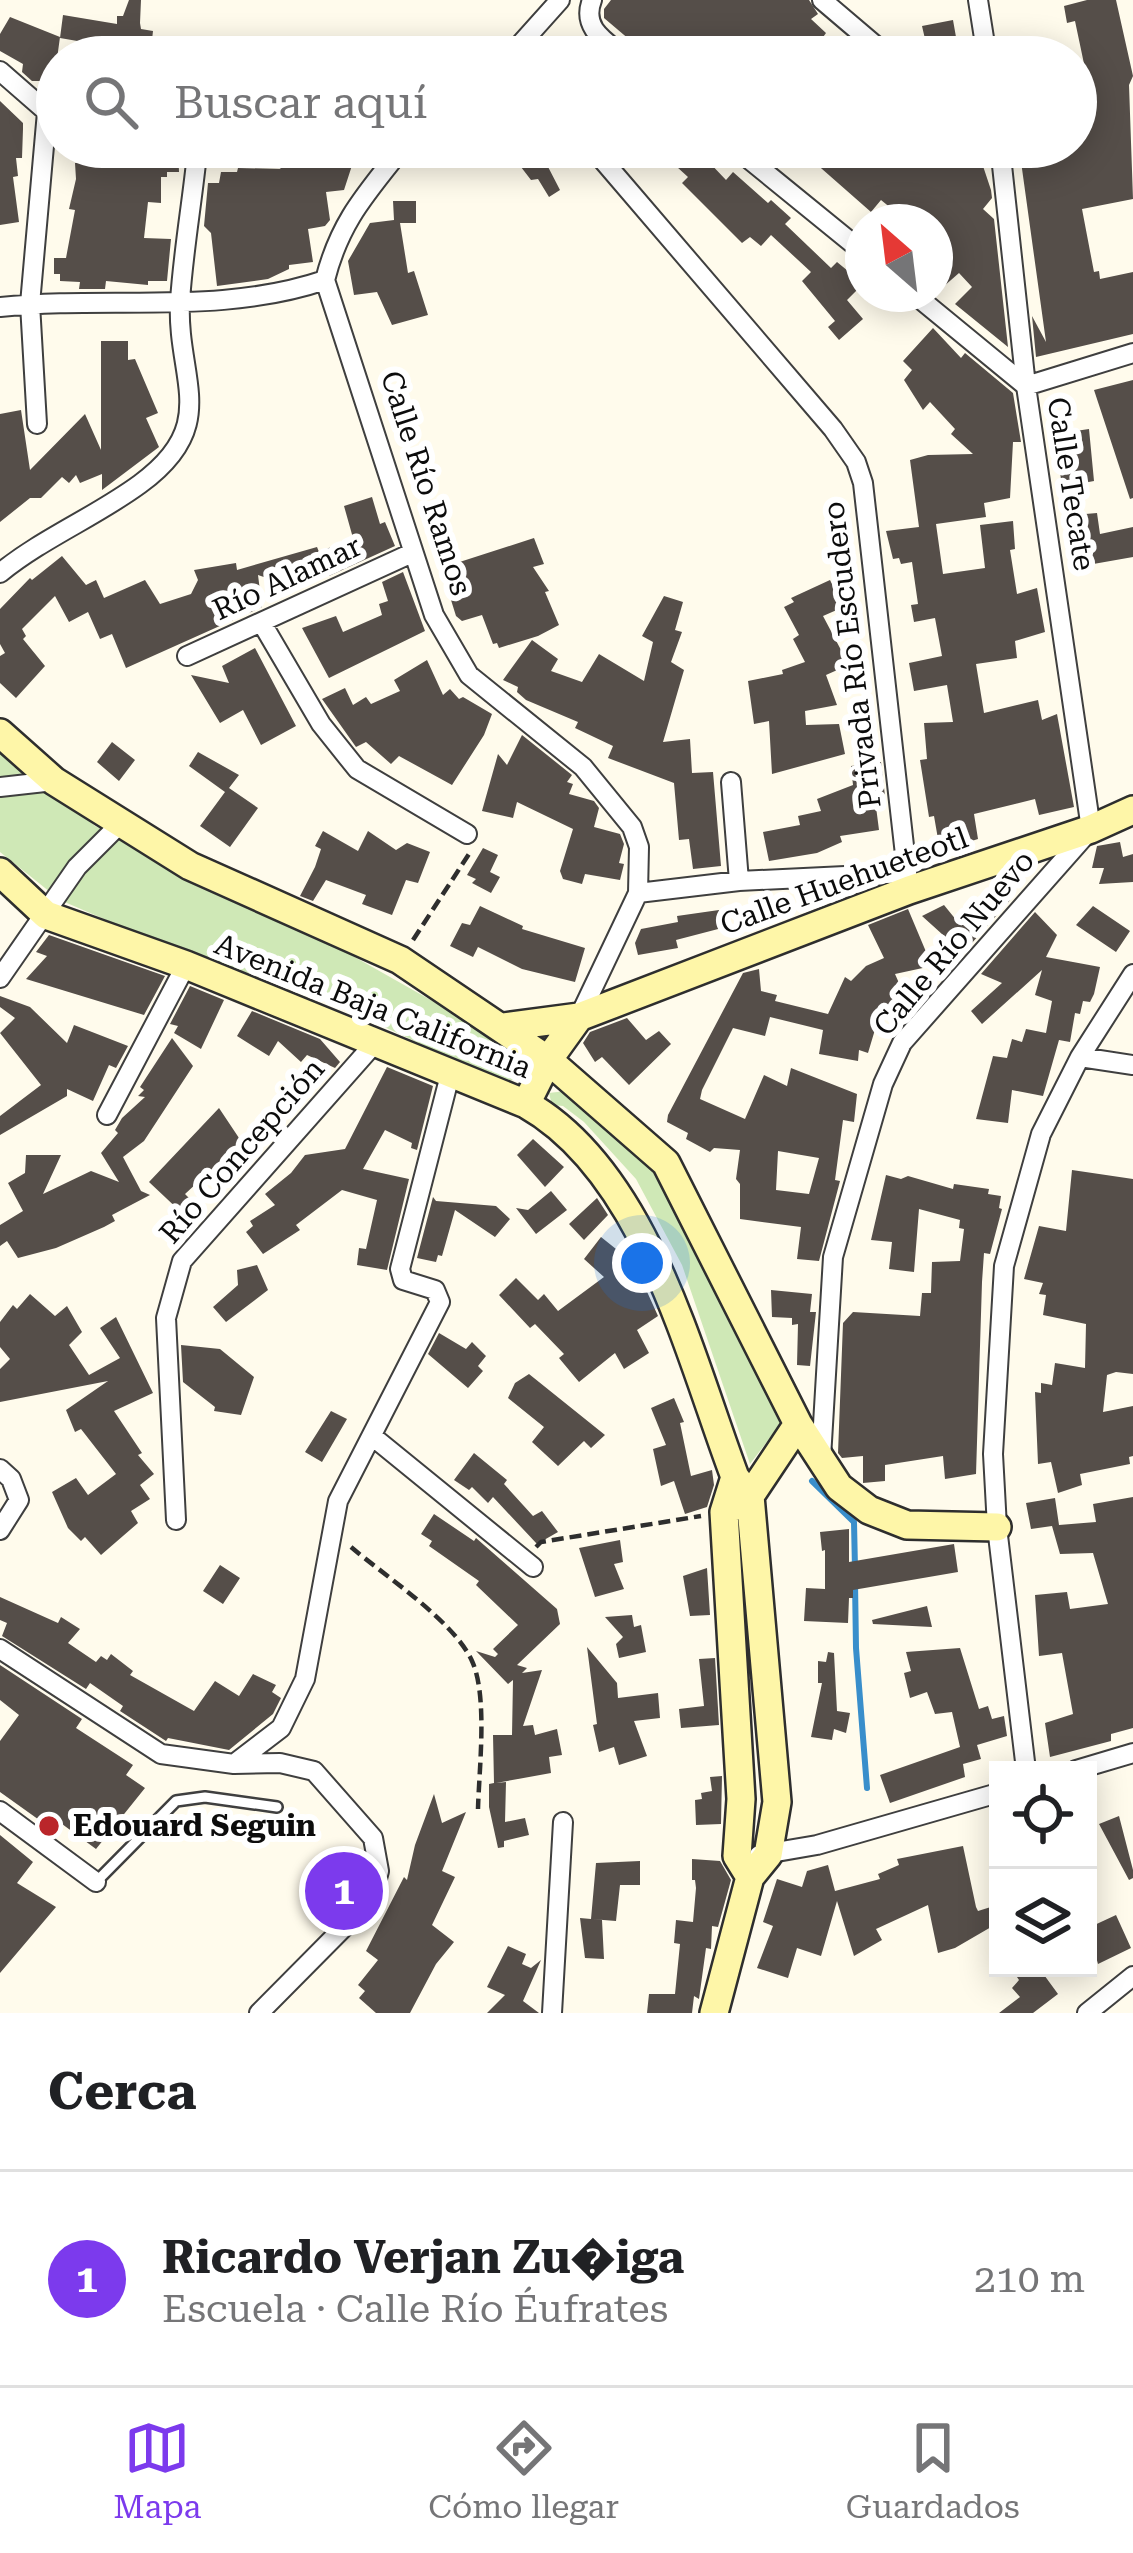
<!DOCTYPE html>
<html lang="es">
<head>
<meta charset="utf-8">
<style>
	:root { --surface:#fff; --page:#f2f2f2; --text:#202124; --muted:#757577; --line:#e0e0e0; --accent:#7c3aed }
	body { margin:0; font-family:"Roboto Serif",serif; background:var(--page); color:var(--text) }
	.controls { position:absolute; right:36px; bottom:36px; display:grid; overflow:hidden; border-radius:0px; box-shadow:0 6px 30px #0003 }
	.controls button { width:108px; height:108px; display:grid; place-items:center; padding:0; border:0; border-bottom:3px solid var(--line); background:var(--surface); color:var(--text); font:60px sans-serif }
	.compass { position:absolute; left:845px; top:204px; width:108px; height:108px; border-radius:50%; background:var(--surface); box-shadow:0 6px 30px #0003; rotate:332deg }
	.you { position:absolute; left:642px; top:1263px; width:42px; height:42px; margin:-30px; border:9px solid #fff; border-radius:50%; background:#1a73e8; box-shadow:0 0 0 18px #1a73e833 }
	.badge { display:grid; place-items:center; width:78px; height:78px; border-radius:50%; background:var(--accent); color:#fff; font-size:39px; font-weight:700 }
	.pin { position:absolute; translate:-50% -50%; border:6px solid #fff; box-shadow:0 3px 12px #0006 }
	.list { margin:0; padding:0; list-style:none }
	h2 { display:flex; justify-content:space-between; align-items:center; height:156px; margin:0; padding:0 48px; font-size:51px }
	h2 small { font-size:39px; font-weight:400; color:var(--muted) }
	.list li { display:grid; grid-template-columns:78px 1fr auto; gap:36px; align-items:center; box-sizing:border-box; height:216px; padding:0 48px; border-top:3px solid var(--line) }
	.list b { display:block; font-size:45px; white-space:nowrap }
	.list p { margin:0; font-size:39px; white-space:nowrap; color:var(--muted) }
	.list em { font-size:39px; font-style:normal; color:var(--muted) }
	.icon { flex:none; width:66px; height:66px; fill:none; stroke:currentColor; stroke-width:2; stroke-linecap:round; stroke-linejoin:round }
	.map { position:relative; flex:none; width:1133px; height:2013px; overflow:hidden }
	.search { position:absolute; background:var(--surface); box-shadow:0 6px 30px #0003; left:36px; right:36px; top:36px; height:132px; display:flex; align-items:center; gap:30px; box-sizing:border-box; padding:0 42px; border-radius:66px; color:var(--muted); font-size:45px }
	.sheet { height:372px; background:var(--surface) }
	nav { display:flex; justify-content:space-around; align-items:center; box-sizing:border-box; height:168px; border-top:3px solid var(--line); background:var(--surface); font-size:33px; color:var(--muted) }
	nav a { display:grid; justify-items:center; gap:6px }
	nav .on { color:var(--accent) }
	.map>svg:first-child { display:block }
	.park { fill:#cfe8b6 }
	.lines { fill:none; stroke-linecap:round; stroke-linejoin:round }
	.stream { stroke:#398ecb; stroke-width:6 }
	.building { fill:#554e49; fill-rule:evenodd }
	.lane-casing { stroke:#3f3f3f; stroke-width:14 }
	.street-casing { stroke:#3f3f3f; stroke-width:22 }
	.secondary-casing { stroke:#2e2e2e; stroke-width:32 }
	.path { stroke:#2e2e2e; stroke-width:4.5; stroke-dasharray:12 6; stroke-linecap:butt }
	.lane { stroke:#fff; stroke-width:9 }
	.street { stroke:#fff; stroke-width:18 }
	.secondary { stroke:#fef6a8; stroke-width:27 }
	.poi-dot { fill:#ba262a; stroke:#fff; stroke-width:4.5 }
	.labels { text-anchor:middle; stroke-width:12; stroke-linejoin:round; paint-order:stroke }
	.street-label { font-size:30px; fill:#0c0c0c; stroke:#fff }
	.poi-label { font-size:30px; font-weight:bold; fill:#0c0c0c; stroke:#fff; text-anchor:start }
</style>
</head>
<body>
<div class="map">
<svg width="1133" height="2013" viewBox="0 0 1133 2013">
	<rect width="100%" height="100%" fill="#fffbec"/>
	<path class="park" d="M0 747 95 826 337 947 526 1054 516 1080 500 1081 316 995 171 948 60 900 0 852Z
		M574 1090 666 1172 781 1423 750 1464 682 1265 636 1179 584 1122 563 1106 552 1105 549 1093Z"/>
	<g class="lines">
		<path class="stream" d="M812 1481 854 1522 855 1569
			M855 1582 856 1648 867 1788"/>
	</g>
	<path class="building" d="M129 0H141L140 23 141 29 153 31 152 40H90L89 43 60 38 63 15 117 24V16H123Z
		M611 0H809L818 14 811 19 826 33 809 57H650L604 18V9Z
		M1087 0H1116L1133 76 1129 85 1133 199 1082 209 1094 272 1099 271 1100 279 1133 272V334L1036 357 1032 316 1046 342 1019 147H1076V135H1080L1076 80 1087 78 1075 21 1067 23 1064 6Z
		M10 17 60 37 54 81H32L22 72 23 64 0 51V34Z
		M953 20 956 37 937 42 940 57H922L918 41 925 39 922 26Z
		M0 101 23 123V129L22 158H16L18 176 13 177 19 222 0 225Z
		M123 147H178L179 172H167V177H161V203L148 202 144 238 171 239 167 281H148V285L106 281 105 289H79L80 282 60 281V274H54V258H66L75 210 69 209 76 179 75 163 122 162Z
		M252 147H358L344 190 326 192 330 220 325 226 308 229 313 262 289 265V269L268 279 217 286 211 233 204 226 208 183H219L221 172H237L238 168 281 169Z
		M517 147H568L545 161 560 190 549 197 538 179 531 180 521 167 527 163Z
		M655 147H687L703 163 707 160 726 180 733 172 768 203 771 200 791 218 785 224 831 268 837 262 854 276 861 286 847 300 863 319 839 340 828 327 835 321 802 281 811 272 771 235 761 246 750 237 742 243 682 183 688 177Z
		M797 147H864L881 165 897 147H953L975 167 981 160 991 190 992 198 983 209 994 219 1008 347 955 304 972 287 959 273 935 294V222H908L881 200 871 212Z
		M393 201H416V223H400L408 273 414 271 428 315 392 325 377 292 354 295 348 261 370 223 394 220Z
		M933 328 961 358 965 353 1013 393 1021 442H1013L1010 498 984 503 986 517 936 524 943 574 985 568 980 525 1013 521 1015 549 1010 550 1017 594 1037 588 1045 632 1015 641 1017 658 976 664 984 713 1038 700 1042 720 1057 714 1074 807 1039 815 1035 799 974 814 978 839 959 845 957 835 938 839 934 816 929 817 920 760 927 759 924 723 953 722 947 685 914 691 909 663 942 656 935 618 914 622 911 605 918 604 912 562 901 564 899 558 893 559 886 531 919 527 910 460 928 455 973 454 951 434 955 429 930 402 923 410 904 380 912 370 903 361Z
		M101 341H128V360L135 359 158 413 146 418 159 447 102 490V474L80 483 76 475 69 483 62 477 41 498H30L0 522V414L21 410 30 470 85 414 101 450Z
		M1133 380V498L1130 499 1094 390Z
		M1089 429 1094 481 1062 487 1055 434Z
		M372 497 380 524 385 522 395 546 329 576 327 573 293 587 258 575 262 607 126 668 112 634 100 639 88 612 69 622 55 596 22 629 26 636 23 639 45 666 16 698 0 683V656L5 653 0 644V609L30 578 32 580 62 556 86 585 96 580 104 598 145 580 160 604 191 594 198 580 194 570 236 563 237 570 317 547 319 552 353 538 344 506Z
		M1097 513 1100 534 1133 527V557L1082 566 1074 515Z
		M534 538 544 564 533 567 549 591 545 592 559 625 538 636 499 648 497 643 493 644 482 615 462 621 456 616 441 568Z
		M403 572 425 631 329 678 302 628 336 616 343 632 382 615 379 604 388 601 382 582Z
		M830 580 835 590 854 580 855 602 823 616 841 650 846 648 853 663 826 675 837 705 805 711 806 725 839 724 845 754 772 774 769 721 754 724 748 681 783 674 782 670 805 662 793 639 799 635 784 607 794 602 791 598Z
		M664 596 683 602 675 630 682 632 671 662 684 670 663 742 690 739 692 773 713 772 721 866 693 869 689 839 679 840 674 783 608 758 613 746 575 728 578 722 526 700 517 692 518 687 503 680 532 640 558 659 551 671 582 682 599 654 644 681 653 642 642 636Z
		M255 648 296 726 261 745 243 710 220 723 191 675 229 683 222 666Z
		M427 660 443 695 450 689 459 699 463 697 492 714 484 735 452 785 399 756 391 764 366 742 356 747 322 699 345 688 353 705 366 697 371 704 400 691 394 680Z
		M522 735 572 775 567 782 573 784 569 794 594 801 599 808 594 827 620 834 624 844 619 863 624 864 620 880 585 874 582 884 563 879 560 871 573 829 517 802 513 818 482 811 498 754 507 765Z
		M112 742 135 760 119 781 97 762Z
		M198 752 239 775 229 788 258 808 230 847 200 826 225 792 189 766Z
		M881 762 885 796 875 799 879 830 840 836 842 842 817 853 769 861 763 832 800 825 798 816 821 811 817 799 853 785 851 766Z
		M323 831 358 851 368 831 396 850 407 843 430 852 418 883 406 880 392 915 362 904 366 895 326 880 313 901 300 896 315 867 321 849 315 846Z
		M1120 842 1123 857 1133 854V882L1099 884 1104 868H1092L1097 846Z
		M483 848 498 855 490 872 500 877 491 893 472 883 476 879 467 875Z
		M994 882 1012 898 963 953 922 916 944 905 957 921Z
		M480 906 523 926 522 929 585 948 575 982 522 969 478 947 473 957 450 946 462 923 470 925Z
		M1093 906 1130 931 1116 952 1076 925Z
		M908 909 932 966 895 974 906 999 880 1013 868 1053 859 1050 858 1061 819 1054 823 1030 770 1017 765 1036 733 1028 702 1090 700 1099 745 1119 764 1075 787 1086 791 1068 857 1094 854 1122 843 1120 835 1180 840 1181 819 1261 797 1259 801 1227 740 1219V1184L736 1179 740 1150 714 1148 710 1152 686 1139 688 1133 667 1122 668 1115 743 973 759 969 761 991 777 995 775 1001 828 1014 845 977 851 981 866 966 884 958 868 925ZM778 1151 819 1158 809 1194 776 1190Z
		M719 910 722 928 676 940 678 948 638 955 635 943 641 929 678 922 677 916Z
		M1035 912 1057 935 1046 957 1100 967 1094 994 1090 1002 1083 1001 1080 1014 1075 1013 1070 1042 1059 1040 1043 1096 1012 1090 1008 1123 976 1119 993 1056 1007 1058 1012 1039 1022 1042 1026 1029 1046 1033 1052 1001 1035 995 1042 970 982 1024 971 1011 1002 983 981 974Z
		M49 935 165 976 144 1015 26 979 47 956 36 952Z
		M190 986 224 1000 201 1049 174 1033 178 1026 170 1024Z
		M0 996 30 1007 67 1043 74 1025 128 1046 116 1068 109 1065 93 1101 67 1089V1096L0 1135V1116L41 1085 0 1033 15 1018 0 1007Z
		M252 1011 320 1039 340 1062 335 1068 307 1055 301 1062 278 1041 269 1056 237 1036Z
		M627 1018 646 1040 659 1031 671 1044 629 1085 602 1057 595 1062 583 1043 590 1032Z
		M172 1038 193 1066 144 1141 123 1157 141 1191 150 1195 112 1215 115 1221 104 1227 56 1248 18 1258 7 1241 0 1246V1225L23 1211 8 1183 25 1173 26 1155H61L43 1194 91 1171 119 1182 101 1153 118 1133 115 1130 122 1118 145 1097 138 1096 144 1090 140 1087Z
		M387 1067 433 1086 417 1150 411 1148 412 1143 385 1130 363 1169 409 1179 387 1270 357 1265 359 1248 366 1249 377 1200 342 1190 296 1225 300 1230 263 1254 246 1232 253 1226 250 1221 275 1205 265 1194 291 1173 305 1155 345 1149Z
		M219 1108 245 1147 224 1158 185 1194 194 1203 183 1214 149 1182Z
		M533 1139 564 1167 545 1187 517 1155Z
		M1072 1170 1133 1179V1374L1116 1372 1107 1375 1103 1412 1133 1406V1456L1129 1457 1130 1464 1080 1474 1082 1485 1058 1493 1051 1462 1038 1464 1035 1392 1041 1393V1383L1052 1385 1055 1363 1085 1368 1086 1324 1043 1315 1046 1295 1039 1294 1043 1283 1024 1279 1039 1226 1066 1231Z
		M886 1175 901 1179 908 1176 953 1189 954 1184 989 1189 988 1194 1001 1196 999 1208 1002 1209 990 1254 984 1253 982 1282 976 1474 945 1479 943 1456 885 1465V1481L863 1483V1456L842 1458 838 1453 843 1323 853 1312 920 1316 922 1293H931L932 1262 960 1261 964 1229 959 1228 960 1220 919 1209 914 1272 889 1269 892 1242 871 1240Z
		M551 1191 567 1210 536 1234 516 1208 528 1210Z
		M433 1197 436 1201 496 1206 510 1219 495 1237 455 1210 442 1256 438 1255 436 1262 417 1258Z
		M597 1198 608 1215 584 1240 569 1224Z
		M601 1237 626 1257 630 1265 634 1263 658 1316 637 1330 649 1353 624 1369 615 1353 579 1382 559 1358 564 1354 535 1324 530 1328 499 1295 516 1278 538 1300 544 1294 558 1311 604 1277 584 1259Z
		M257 1265 268 1290 226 1322 213 1307 238 1285 237 1270Z
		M771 1290 812 1294 810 1312H816L810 1366 797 1365 798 1324 792 1325V1318L772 1317Z
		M30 1294 55 1316 67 1306 82 1332 69 1345 89 1375 120 1358 100 1328 116 1317 153 1393 114 1411 142 1453 138 1455 154 1474 140 1485 150 1499 131 1511 138 1523 101 1555 85 1537 81 1541 68 1528 52 1492 76 1478 88 1495 116 1474 81 1429 75 1432 66 1410 108 1381 0 1402V1369L10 1359 0 1347V1322L13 1305 17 1309Z
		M439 1333 466 1349 472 1342 486 1356 478 1366 483 1371 468 1388 428 1354Z
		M181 1345 220 1349 254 1377 241 1415 214 1411 215 1407 183 1382Z
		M529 1374 605 1435 591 1448 584 1441 558 1466 532 1442 544 1427 508 1398 515 1383Z
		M674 1398 684 1422 680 1423 691 1476 712 1470 714 1485 707 1507 685 1514 674 1481 661 1486 653 1449 666 1445 651 1408Z
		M331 1411 347 1419 322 1462 305 1452Z
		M474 1453 507 1480 504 1484 533 1516 542 1511 558 1532 537 1544 493 1497 488 1503 472 1487 469 1490 454 1480Z
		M1133 1497V1728L1111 1734V1741L1050 1757 1045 1723 1073 1714 1062 1653 1039 1656 1035 1595 1067 1592 1070 1609 1108 1604 1093 1553 1060 1554 1052 1526 1031 1529 1026 1503 1055 1498 1059 1525 1096 1522 1093 1504Z
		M434 1514 474 1541 476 1538 557 1609 560 1624 517 1665 527 1668 522 1673 542 1670 523 1726 533 1725 535 1735 557 1729 562 1755 549 1757 551 1773 496 1783 506 1782 505 1822 525 1818 529 1835 504 1841V1847L498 1848 489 1807V1784L494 1783 493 1735H512L513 1680 508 1684 476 1651 495 1657 498 1654 493 1649 518 1625 476 1585 479 1581 429 1546 432 1541 421 1534Z
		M849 1529V1562L954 1544 958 1572 853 1590V1598H849L848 1623 804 1621 806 1588 825 1589V1550L822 1551 820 1532Z
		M620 1540 623 1562 614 1564 624 1589 595 1597 579 1548Z
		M220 1565 240 1578 223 1604 203 1591Z
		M707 1568 710 1615 690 1616 683 1576Z
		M0 1597 58 1623 61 1617 80 1629 68 1643 96 1662 101 1656 107 1660 111 1654 133 1671 130 1675 194 1711 215 1681 239 1696 253 1674 276 1685 272 1692 281 1698 273 1714 229 1750 168 1738 166 1741 120 1711 123 1706 90 1683 86 1689 2 1636 7 1623 0 1620Z
		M927 1606 932 1627 873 1624 872 1620Z
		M632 1615 634 1627 641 1625 646 1652 619 1658 616 1644 623 1637 605 1617Z
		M587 1647 617 1683 618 1698 658 1693 660 1718 634 1721 647 1756 619 1765 614 1747 599 1752 593 1725 597 1724Z
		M960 1648 979 1709 988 1706 992 1719 1004 1716 1007 1736 977 1745 981 1759 963 1764 965 1777 890 1803 880 1775 960 1747 952 1712 935 1714 927 1692 910 1698 904 1673 911 1671 906 1652Z
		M828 1652 834 1653 837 1711 850 1713 846 1733 834 1729 832 1740 811 1737 822 1683H818V1661L826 1662Z
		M715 1658 719 1725 681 1728 679 1709 704 1706 699 1659Z
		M0 1665 82 1719 76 1728 133 1765 126 1775 145 1788 96 1849 62 1824 56 1832 0 1792V1741L19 1715 0 1700Z
		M722 1776 721 1824 696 1825 695 1800 702 1799 701 1793 712 1791 710 1777Z
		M434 1794 442 1823 466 1812 442 1871 455 1877 432 1925 454 1942 436 1964 410 2013H376L359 1998 365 1991 358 1985 378 1960 366 1951 404 1877 407 1880 415 1845Z
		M1119 1816 1133 1870V1878L1129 1880 1099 1824Z
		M0 1835 33 1862 17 1883 56 1907 0 1973Z
		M963 1846 976 1907 978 1911 994 1906 998 1923 955 1948 938 1953 928 1905 876 1929 882 1940 854 1956 837 1901 821 1956 797 1948 788 1978 757 1968 773 1926 763 1922 777 1879 802 1887 807 1871 828 1865 835 1891 880 1879 878 1874 899 1865 897 1859Z
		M692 1859 720 1861 731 1880 718 1927 712 1926 711 1949 706 1948 699 1999 694 1996 692 2013H647L649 1994H675L680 1944 674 1943 676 1920 693 1922 696 1888 695 1880H692Z
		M640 1861V1885H620L616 1921 591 1919 596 1863Z
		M1116 1915 1131 1948 1098 1964 1088 1928Z
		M580 1918 602 1920 604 1959 585 1958Z
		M508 1946 526 1954 522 1964 531 1968 541 1960 523 2001 539 2013H487L505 1995 487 1987Z
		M1011 1968H1039L1058 1994 1033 2013H999L1020 1997 1012 1988 1019 1980Z"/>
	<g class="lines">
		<g class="lane-casing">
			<path id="lane" d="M96 1882 176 1801 205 1797 277 1807"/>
		</g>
		<g class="street-casing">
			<path id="street" d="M592 0C581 28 605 41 625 57
				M822 0 889 57
				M978 0 987 57
				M509 57 560 0
				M0 71 47 112 57 115
				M734 147 863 252
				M594 150 833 429 856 462 863 483 909 890
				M325 280 434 615 469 675 583 767 632 827 639 847 638 893 579 1017
				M914 294 1026 386 1133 353
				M0 307C109 295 219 316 325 280 340 221 366 194 403 147
				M37 424 30 304 47 112
				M0 573C43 538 95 517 140 484 222 424 176 379 180 301 183 255 191 209 196 163L191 147
				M263 625 321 724 357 769 467 834
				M187 656 412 553
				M731 782 739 881
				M0 787 54 781
				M638 893 739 881 907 873
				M0 978 77 867 121 823
				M1080 1057 1133 1065
				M107 1115 186 965
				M372 1436 533 1567
				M821 1458 833 1257 883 1084 902 1043 1091 829 1026 386 1000 147
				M0 1469 11 1479 19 1500 0 1530
				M176 1520 166 1318 182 1261 374 1044
				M0 1649 161 1754 234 1764 281 1728 305 1679 338 1501 440 1302 435 1290 403 1280 400 1269 450 1075
				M234 1764 280 1763 314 1771 373 1838 379 1871 371 1900 259 2013
				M1026 1770 997 1527 993 1454 1004 1266 1041 1134 1080 1057 1133 974
				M1076 1770 1133 1753
				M0 1811 96 1882
				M759 1855 817 1845 998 1793
				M552 2013 563 1822
				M1087 2013 1133 1976"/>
		</g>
		<g class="secondary-casing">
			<path id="secondary" d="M0 733 54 781 190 866 400 960 548 1060 666 1163 798 1424 839 1487 869 1510 907 1525 997 1527
				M0 872 46 915 186 965 526 1104C646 1172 689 1355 735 1477L750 1496 777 1802 768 1855 750 1877 714 2013
				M504 1027 579 1017 909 890 1091 829 1133 810
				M526 1104 548 1060 579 1017
				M735 1477 724 1512 741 1799 737 1856 750 1877
				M736 1506 750 1496 798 1424"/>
		</g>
		<path class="path" d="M413 940 469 854
			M351 1547C385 1576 454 1621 472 1661 488 1696 479 1769 478 1809
			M536 1547 541 1542 701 1516"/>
		<use href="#lane" class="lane"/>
		<use href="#street" class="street"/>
		<use href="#secondary" class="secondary"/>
	</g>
	<circle class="poi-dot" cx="49" cy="1826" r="12"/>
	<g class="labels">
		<g class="street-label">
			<text transform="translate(426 483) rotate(72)" y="10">Calle Río Ramos</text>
			<text transform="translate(1071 484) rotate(81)" y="10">Calle Tecate</text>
			<text transform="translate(287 578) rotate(-25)" y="10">Río Alamar</text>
			<text transform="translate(852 655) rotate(-97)" y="10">Privada Río Escudero</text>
			<text transform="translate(844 881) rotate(-20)" y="10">Calle Huehueteotl</text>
			<text transform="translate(954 943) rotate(-50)" y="10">Calle Río Nuevo</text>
			<text transform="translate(373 1006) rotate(22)" y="10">Avenida Baja California</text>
			<text transform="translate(242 1151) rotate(-49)" y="10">Río Concepción</text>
		</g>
		<g class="poi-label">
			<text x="73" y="1836">Edouard Seguin</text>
		</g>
	</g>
</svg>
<div class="controls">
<button><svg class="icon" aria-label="locate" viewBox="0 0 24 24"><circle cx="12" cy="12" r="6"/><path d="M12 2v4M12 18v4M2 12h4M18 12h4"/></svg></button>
<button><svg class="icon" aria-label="layers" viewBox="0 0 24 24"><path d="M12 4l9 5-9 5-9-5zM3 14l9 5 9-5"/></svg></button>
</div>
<svg class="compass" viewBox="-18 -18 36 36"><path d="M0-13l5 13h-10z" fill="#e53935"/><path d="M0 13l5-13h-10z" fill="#757577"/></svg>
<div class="you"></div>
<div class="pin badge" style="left:344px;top:1891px">1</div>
<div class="search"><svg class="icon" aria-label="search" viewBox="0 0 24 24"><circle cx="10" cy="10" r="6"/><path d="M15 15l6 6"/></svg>Buscar aquí</div>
</div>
<section class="sheet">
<h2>Cerca<small></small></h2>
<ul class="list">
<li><span class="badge">1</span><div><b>Ricardo Verjan Zu�iga</b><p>Escuela · Calle Río Éufrates</p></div><em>210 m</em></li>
</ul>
</section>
<nav>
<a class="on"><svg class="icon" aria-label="map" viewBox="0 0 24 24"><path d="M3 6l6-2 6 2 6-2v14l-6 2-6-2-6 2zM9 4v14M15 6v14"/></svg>Mapa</a>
<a><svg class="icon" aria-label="directions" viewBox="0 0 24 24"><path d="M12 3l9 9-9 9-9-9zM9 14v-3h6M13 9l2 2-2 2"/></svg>Cómo llegar</a>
<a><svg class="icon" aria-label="saved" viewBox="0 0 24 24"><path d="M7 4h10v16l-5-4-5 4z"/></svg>Guardados</a>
</nav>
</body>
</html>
